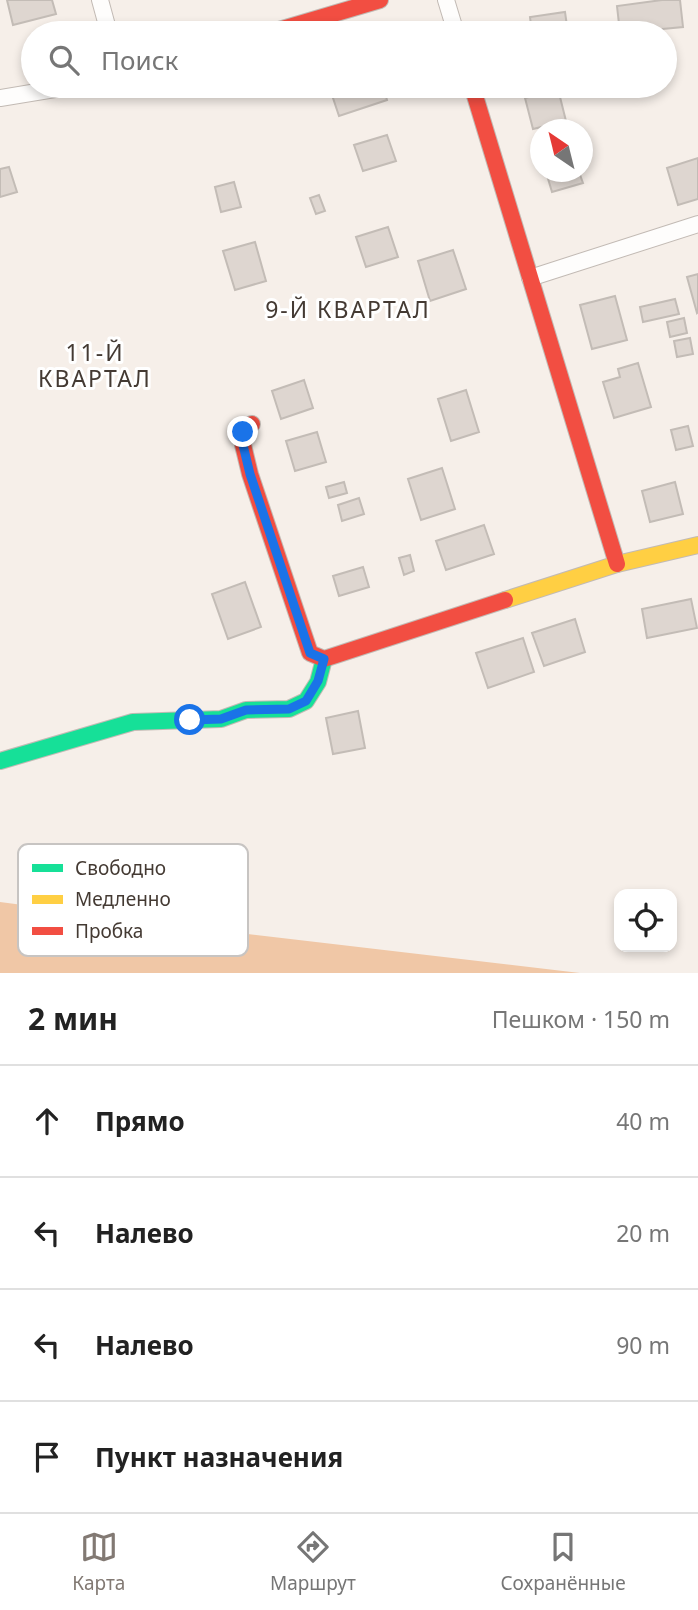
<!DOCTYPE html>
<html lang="ru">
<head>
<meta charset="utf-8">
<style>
	:root { --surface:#fff; --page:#f6f6f6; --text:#222; --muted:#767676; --line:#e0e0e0; --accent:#827973 }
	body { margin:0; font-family:"Noto Sans",sans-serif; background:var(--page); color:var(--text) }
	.controls { position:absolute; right:21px; bottom:21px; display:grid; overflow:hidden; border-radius:14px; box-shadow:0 4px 10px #0003 }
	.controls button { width:63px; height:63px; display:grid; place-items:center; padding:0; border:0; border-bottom:2px solid var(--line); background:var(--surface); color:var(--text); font:35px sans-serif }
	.compass { position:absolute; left:530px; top:119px; width:63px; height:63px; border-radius:50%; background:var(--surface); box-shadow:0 4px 10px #0003; rotate:325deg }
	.stop { position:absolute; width:21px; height:21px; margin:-16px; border:5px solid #1a73e8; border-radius:50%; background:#fff }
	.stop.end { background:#1a73e8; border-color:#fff; box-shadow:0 2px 7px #0008 }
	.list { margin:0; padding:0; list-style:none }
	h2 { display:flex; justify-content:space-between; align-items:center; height:91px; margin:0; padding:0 28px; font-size:30px }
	h2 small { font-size:23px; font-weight:400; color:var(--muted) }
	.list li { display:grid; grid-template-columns:46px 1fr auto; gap:21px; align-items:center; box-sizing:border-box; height:112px; padding:0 28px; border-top:2px solid var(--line) }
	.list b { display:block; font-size:26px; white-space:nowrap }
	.list em { font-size:23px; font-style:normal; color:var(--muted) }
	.icon { flex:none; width:38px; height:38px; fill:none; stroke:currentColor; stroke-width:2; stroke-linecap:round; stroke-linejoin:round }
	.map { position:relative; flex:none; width:698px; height:973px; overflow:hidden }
	.search { position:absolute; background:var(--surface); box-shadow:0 4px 10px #0003; left:21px; right:21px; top:21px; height:77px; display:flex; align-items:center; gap:18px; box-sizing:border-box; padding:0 24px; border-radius:38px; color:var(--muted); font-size:26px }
	.sheet { height:539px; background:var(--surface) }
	nav { display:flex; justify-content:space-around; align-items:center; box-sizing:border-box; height:98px; border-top:2px solid var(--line); background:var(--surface); font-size:19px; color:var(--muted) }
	nav a { display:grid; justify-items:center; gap:4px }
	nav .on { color:var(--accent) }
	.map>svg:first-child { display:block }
	.water { fill:#f0c7a6 }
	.building { fill:#ded6d0; stroke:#c3bcb6; stroke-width:2 }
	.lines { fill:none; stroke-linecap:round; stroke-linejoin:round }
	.street-casing { stroke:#c2bab4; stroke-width:18 }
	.fast-casing { stroke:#c2bab4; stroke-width:18 }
	.slow-casing { stroke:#c2bab4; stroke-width:18 }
	.jam-casing { stroke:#c2bab4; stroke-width:18 }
	.street { stroke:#fefdfc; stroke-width:16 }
	.fast { stroke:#16e098; stroke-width:16 }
	.slow { stroke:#ffcf43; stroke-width:16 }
	.jam { stroke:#f24e42; stroke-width:16 }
	.route { stroke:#1a73e8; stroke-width:9 }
	.labels { text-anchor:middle; stroke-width:6; stroke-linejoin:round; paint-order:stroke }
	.neighbourhood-label { font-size:23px; letter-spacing:2px; fill:#443a33; stroke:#fff }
	.key { fill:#fff; stroke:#c7c4c2; stroke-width:2 }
	.key-label { font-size:19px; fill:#443a33 }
</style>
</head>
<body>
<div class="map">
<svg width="698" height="973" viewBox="0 0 698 973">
	<rect width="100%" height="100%" fill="#f6efe9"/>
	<path class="water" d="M0 902 197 928 580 973H0Z"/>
	<path class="building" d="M7 0H52L56 14 13 25Z
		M662 0H680L683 27 620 33 617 6Z
		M565 12 568 33H532L530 17Z
		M329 86H383L387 100 339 116Z
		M621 86H638V92H621Z
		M558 89 566 121 533 129 525 98Z
		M387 135 396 161 363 171 354 145Z
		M698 158V199L678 205 667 168Z
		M9 167 17 192 0 197V169Z
		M546 172H579L583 183 552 192Z
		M234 182 241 207 221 212 215 187Z
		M319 195 325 211 316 214 310 198Z
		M388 227 398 257 366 267 356 237Z
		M255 242 266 281 235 290 223 251Z
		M453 250 466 289 430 301 418 261Z
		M698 274V312L697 313 687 277Z
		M615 296 627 340 592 349 580 305Z
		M675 299 679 314 643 322 640 307Z
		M684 318 687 333 670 337 667 322Z
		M690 338 693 354 677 357 674 341Z
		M638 363 651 407 614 418 603 382 620 377 618 369Z
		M304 380 313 408 281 419 272 391Z
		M466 390 479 432 451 441 438 399Z
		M688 426 693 446 676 450 671 430Z
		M317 432 326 462 295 471 286 441Z
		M442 468 455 509 421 520 408 479Z
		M344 482 347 493 329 498 326 487Z
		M675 482 683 514 650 522 642 491Z
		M359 498 364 514 342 521 338 505Z
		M484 525 494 554 446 570 436 541Z
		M410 555 414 571 404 575 399 558Z
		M363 567 369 587 339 596 333 576Z
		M245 582 261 627 228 639 212 594Z
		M691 599 697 628 647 638 642 609Z
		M575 619 585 652 544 666 532 633Z
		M523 638 534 672 488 688 476 653Z
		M358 711 365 748 333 754 326 718Z"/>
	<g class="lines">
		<g class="street-casing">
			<path id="street" d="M100 0 109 33
				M446 0 456 33
				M0 98 73 86
				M530 278 698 224"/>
		</g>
		<g class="fast-casing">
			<path id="fast" d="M0 761 133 722 221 719 246 710 289 709 306 701 318 682 324 659"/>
		</g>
		<g class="slow-casing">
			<path id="slow" d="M505 600 617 564 698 545"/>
		</g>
		<g class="jam-casing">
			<path id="jam" d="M269 33 380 0
				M472 86 617 564
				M252 424 243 432V445L250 474 310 653 324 659 505 600"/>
		</g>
		<use href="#street" class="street"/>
		<use href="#fast" class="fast"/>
		<use href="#slow" class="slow"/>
		<use href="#jam" class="jam"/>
	</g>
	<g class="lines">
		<path class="route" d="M190 720 221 719 246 710 289 709 306 701 318 681 324 659 310 653 250 474 243 445V432"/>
	</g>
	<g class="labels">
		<g class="neighbourhood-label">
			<text x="348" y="318">9-Й КВАРТАЛ</text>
			<text x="95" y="361">11-Й<tspan x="95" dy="26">КВАРТАЛ</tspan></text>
		</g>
	</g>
	<rect x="18" y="844" width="230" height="112" rx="10" class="key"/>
	<rect x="32" y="864" width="31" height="8" fill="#16e098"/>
	<rect x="32" y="895" width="31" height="9" fill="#ffcf43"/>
	<rect x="32" y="927" width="31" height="8" fill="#f24e42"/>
	<g class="key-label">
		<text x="75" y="875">Свободно</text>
		<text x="75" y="906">Медленно</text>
		<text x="75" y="938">Пробка</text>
	</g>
</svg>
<div class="controls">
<button><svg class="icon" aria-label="locate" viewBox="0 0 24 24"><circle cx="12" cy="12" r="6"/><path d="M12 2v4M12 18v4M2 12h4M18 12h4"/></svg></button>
</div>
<svg class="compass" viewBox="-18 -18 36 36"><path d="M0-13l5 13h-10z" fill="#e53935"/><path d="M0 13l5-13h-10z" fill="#767676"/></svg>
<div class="stop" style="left:190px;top:720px"></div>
<div class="stop end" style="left:243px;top:432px"></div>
<div class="search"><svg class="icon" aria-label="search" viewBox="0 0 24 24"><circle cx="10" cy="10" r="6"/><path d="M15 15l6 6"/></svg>Поиск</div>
</div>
<section class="sheet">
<h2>2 мин<small>Пешком · 150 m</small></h2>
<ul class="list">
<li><svg class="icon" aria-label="ahead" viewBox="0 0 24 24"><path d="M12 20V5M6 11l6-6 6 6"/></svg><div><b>Прямо</b></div><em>40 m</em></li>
<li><svg class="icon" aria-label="left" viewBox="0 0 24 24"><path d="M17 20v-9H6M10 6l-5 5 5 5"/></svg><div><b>Налево</b></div><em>20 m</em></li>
<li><svg class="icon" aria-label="left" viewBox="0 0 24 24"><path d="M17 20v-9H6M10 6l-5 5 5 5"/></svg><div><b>Налево</b></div><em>90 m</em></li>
<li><svg class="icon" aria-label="arrive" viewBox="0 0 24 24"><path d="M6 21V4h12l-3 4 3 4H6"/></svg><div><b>Пункт назначения</b></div></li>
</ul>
</section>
<nav>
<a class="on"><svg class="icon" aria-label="map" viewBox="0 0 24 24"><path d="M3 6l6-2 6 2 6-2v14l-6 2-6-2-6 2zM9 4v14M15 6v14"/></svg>Карта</a>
<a><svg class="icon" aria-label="directions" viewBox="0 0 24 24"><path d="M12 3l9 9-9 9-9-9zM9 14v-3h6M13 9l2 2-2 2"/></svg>Маршрут</a>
<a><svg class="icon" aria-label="saved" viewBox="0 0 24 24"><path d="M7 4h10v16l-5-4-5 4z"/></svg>Сохранённые</a>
</nav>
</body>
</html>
